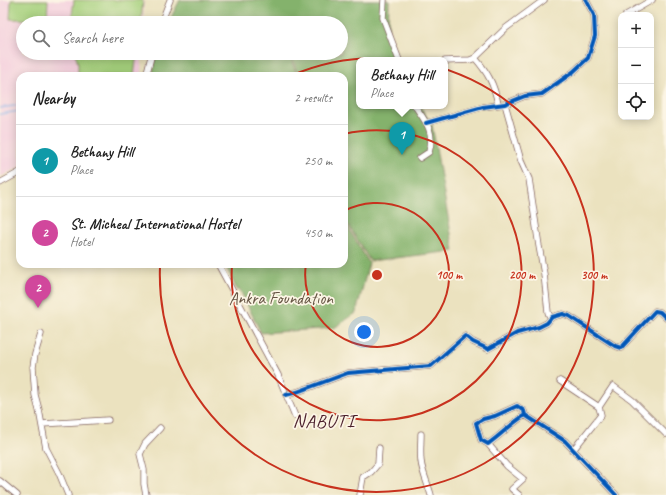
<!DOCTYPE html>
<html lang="en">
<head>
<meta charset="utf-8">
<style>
	:root { --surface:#fff; --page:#f6f6f6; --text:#222; --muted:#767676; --line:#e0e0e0; --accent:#0f766e }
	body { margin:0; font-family:Caveat,sans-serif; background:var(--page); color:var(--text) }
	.controls { position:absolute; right:12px; top:12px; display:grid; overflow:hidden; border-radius:8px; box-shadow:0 2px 10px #0003 }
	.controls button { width:36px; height:36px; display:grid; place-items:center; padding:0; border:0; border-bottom:1px solid var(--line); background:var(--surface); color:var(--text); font:20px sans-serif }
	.you { position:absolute; left:364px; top:332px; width:14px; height:14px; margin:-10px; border:3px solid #fff; border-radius:50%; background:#1a73e8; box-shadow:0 0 0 6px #1a73e833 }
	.badge { display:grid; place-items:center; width:26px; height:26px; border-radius:50%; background:var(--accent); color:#fff; font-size:13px; font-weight:700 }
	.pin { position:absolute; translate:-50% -33px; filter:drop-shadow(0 1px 2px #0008) }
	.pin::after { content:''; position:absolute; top:21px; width:14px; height:12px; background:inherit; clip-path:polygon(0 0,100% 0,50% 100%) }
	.popup { position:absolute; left:356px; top:57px; width:92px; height:52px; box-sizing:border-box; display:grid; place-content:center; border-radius:8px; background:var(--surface); filter:drop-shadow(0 1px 3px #0005); font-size:13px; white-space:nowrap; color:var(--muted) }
	.popup b { font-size:15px; color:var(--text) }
	.popup::after { content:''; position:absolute; left:50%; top:100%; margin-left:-8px; border:8px solid transparent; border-top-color:var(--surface) }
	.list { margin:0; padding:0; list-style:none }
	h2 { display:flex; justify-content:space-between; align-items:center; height:52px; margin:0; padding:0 16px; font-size:17px }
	h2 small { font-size:13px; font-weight:400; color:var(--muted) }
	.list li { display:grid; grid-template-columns:26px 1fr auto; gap:12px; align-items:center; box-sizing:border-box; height:72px; padding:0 16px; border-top:1px solid var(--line) }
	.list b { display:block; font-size:15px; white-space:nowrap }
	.list p { margin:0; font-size:13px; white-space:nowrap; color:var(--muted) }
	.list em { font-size:13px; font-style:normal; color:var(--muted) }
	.icon { flex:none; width:22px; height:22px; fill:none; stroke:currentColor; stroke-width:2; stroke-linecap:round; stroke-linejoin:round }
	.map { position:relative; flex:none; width:666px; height:495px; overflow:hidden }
	.search { position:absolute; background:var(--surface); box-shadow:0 2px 10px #0003; left:16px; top:16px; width:332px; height:44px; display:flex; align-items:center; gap:10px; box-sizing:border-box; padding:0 14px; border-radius:22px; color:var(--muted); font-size:15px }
	.panel { position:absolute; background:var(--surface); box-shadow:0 2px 10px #0003; left:16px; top:72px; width:332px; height:196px; border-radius:12px }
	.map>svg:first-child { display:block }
	.built { fill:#f4cfde }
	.green { fill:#a5d07c; stroke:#787854 }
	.forest { fill:#84b26c; stroke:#67684c }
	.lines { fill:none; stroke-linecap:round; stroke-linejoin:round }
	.stream { stroke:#7fafea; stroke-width:1.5 }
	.street-casing { stroke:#82635f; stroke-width:7 }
	.street { stroke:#fff; stroke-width:5.5 }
	.cycleway-casing { stroke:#fcf5e5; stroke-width:6 }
	.cycleway { stroke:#0057b8; stroke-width:4 }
	.ring { fill:none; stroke:#c8321e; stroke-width:2 }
	.labels { text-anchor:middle; stroke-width:3.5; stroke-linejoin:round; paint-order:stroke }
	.park-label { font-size:17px; fill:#655443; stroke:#fcf5e5 }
	.quarter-label { font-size:19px; letter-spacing:1px; fill:#4a1f2b; stroke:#fcf5e5 }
	.centre { fill:#c8321e; stroke:#fcf5e5; stroke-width:2 }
	.ring-label { font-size:12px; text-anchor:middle; font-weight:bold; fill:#c8321e; stroke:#fcf5e5; stroke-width:3.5; stroke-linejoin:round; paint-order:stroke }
</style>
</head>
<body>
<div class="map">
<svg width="666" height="495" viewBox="0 0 666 495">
	<rect width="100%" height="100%" fill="#fcf5e5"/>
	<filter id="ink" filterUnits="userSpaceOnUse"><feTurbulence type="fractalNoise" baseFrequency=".025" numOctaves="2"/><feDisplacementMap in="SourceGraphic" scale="8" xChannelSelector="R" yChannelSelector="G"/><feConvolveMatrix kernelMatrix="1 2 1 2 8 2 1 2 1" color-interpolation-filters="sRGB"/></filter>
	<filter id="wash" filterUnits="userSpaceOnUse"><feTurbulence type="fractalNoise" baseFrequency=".012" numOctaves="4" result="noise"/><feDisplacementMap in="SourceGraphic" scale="16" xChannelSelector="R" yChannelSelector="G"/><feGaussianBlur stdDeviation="0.9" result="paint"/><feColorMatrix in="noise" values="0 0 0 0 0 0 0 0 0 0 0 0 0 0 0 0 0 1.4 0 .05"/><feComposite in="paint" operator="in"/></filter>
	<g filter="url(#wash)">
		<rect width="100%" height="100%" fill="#ebe2bf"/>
		<path class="built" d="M0 0H144L143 23H23V53H142L141 76H20V167L0 177Z"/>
		<path class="green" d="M11 0H48L47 20 10 19Z
			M74 0H143L141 23H71Z
			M75 53H137L134 76H78V64Z"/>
		<path class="forest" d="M180 0H389L388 35 395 60H359V106H420L432 125 454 251 370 261 344 218V76H298L291 53H341V23H281L280 22V23H168Z
			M157 53H289L297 76H152Z
			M344 221 369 263 356 313 334 328 261 333 240 290H237L225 264H344Z"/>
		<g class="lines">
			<path class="stream" d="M0 108 20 105
				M0 114 20 111"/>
		</g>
	</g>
	<g filter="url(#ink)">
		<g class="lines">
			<g class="street-casing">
				<path id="street" d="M384 0 383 18 399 60
					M626 15 652 0
					M161 23 170 0
					M475 58C488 73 494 84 498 104
					M445 61 470 60 475 58 506 28 544 0
					M146 76 152 53
					M505 104 521 161 529 179 539 246 544 274 548 312 549 315 552 317
					M415 106C426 122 435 132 429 152L420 158
					M426 123 483 107 505 104 525 96 542 94 573 72 588 58 595 36 594 15 586 0
					M0 183 20 172
					M218 264 278 375 295 416
					M41 334 35 354 33 367 35 395 39 410 46 448 59 473 68 495
					M560 381 599 407
					M286 395 297 392 348 373 431 366 465 336 473 342 488 349 517 333 539 327 547 323 552 317 563 314 569 316 615 346 621 348 655 311 660 312 666 318
					M525 415C512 423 501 435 488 444L481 440 476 423 483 419 495 416 517 406 524 411 525 415 565 441 616 495
					M42 424 108 420
					M421 434C421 443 420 452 421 461 422 472 428 484 431 495
					M488 444 507 466 523 479 512 489 519 495
					M573 450 601 415 599 407 613 386 632 400 666 434
					M0 481 17 495
					M146 495 144 484V470L140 454 145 444 160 428
					M360 495 363 477 371 472 378 464 379 448"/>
			</g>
			<use href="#street" class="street"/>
			<g class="cycleway-casing">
				<path id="cycleway" d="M426 123 483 107 505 104 525 96 542 94 573 72 588 58 595 36 594 15 586 0
					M286 395 297 392 348 373 431 366 465 336 473 342 488 349 517 333 539 327 547 323 552 317 563 314 569 316 615 346 621 348 655 311 660 312 666 318
					M525 415C512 423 501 435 488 444L481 440 476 423 483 419 495 416 517 406 524 411 525 415 565 441 616 495"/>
			</g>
			<use href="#cycleway" class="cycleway"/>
		</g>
	</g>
	<g class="ring">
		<path d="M344 211A72 72 0 1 1 306 264"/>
		<path d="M344 134A145 145 0 1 1 232 265"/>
		<path d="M290 76A217 217 0 1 1 160 266"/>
	</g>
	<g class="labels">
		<g class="park-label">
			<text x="281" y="304">Ankra Foundation</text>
		</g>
		<g class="quarter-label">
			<text x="324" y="427">NABUTI</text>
		</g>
	</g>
	<circle cx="377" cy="275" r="6" class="centre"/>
	<g class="ring-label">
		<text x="449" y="279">100 m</text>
		<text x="522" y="279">200 m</text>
		<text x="594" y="279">300 m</text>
	</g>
</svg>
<div class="controls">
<button>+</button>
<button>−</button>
<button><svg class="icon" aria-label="locate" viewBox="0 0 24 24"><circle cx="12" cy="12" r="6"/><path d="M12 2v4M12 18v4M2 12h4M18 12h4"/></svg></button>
</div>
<div class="you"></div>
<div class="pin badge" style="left:402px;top:155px;background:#0f9aa8">1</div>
<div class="popup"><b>Bethany Hill</b>Place</div>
<div class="pin badge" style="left:38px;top:308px;background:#d1479c">2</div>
<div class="search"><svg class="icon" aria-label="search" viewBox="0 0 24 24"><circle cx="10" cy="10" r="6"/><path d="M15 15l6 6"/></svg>Search here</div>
<section class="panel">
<h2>Nearby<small>2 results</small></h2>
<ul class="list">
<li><span class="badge" style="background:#0f9aa8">1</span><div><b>Bethany Hill</b><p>Place</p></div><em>250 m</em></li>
<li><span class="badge" style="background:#d1479c">2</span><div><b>St. Micheal International Hostel</b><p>Hotel</p></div><em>450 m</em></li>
</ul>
</section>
</div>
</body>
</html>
